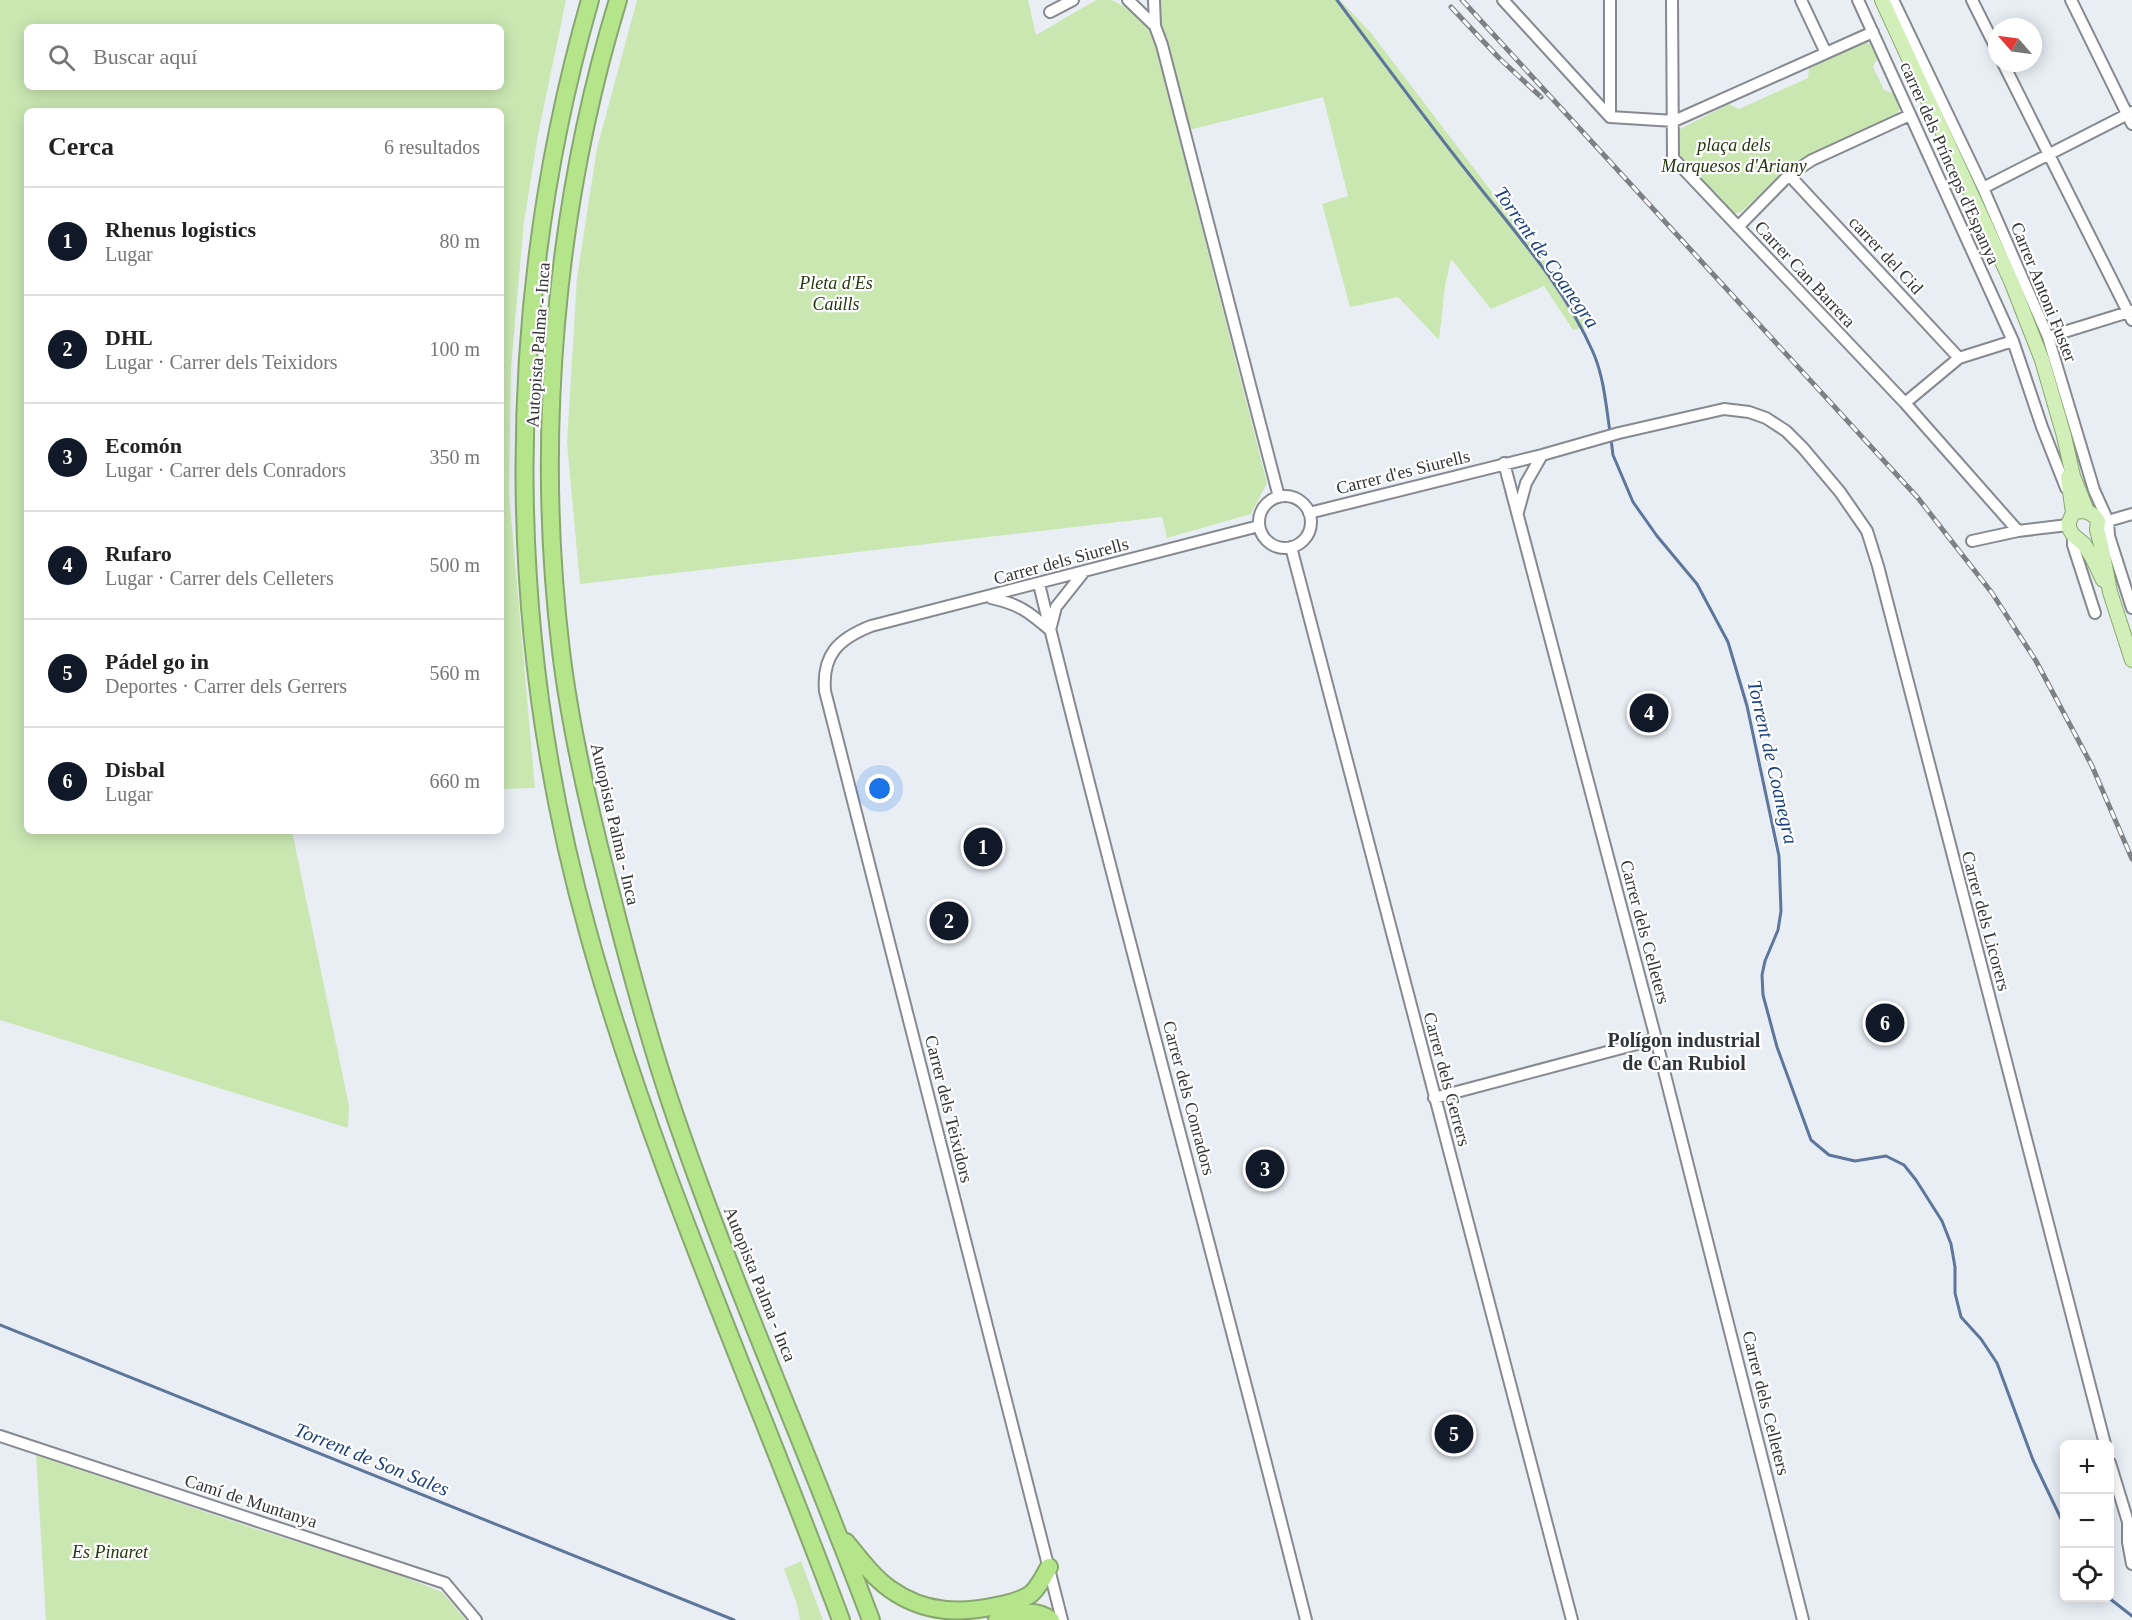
<!DOCTYPE html>
<html lang="es">
<head>
<meta charset="utf-8">
<style>
	:root { --surface:#fff; --page:#f6f6f6; --text:#222; --muted:#767676; --line:#e0e0e0; --accent:#111827 }
	body { margin:0; font-family:"Times New Roman",serif; background:var(--page); color:var(--text) }
	.controls { position:absolute; right:18px; bottom:18px; display:grid; overflow:hidden; border-radius:9px; box-shadow:0 3px 15px #0003 }
	.controls button { width:54px; height:54px; display:grid; place-items:center; padding:0; border:0; border-bottom:2px solid var(--line); background:var(--surface); color:var(--text); font:30px sans-serif }
	.compass { position:absolute; left:1988px; top:18px; width:54px; height:54px; border-radius:50%; background:var(--surface); box-shadow:0 3px 15px #0003; rotate:298deg }
	.you { position:absolute; left:880px; top:789px; width:21px; height:21px; margin:-15px; border:4px solid #fff; border-radius:50%; background:#1a73e8; box-shadow:0 0 0 9px #1a73e833 }
	.badge { display:grid; place-items:center; width:39px; height:39px; border-radius:50%; background:var(--accent); color:#fff; font-size:20px; font-weight:700 }
	.pin { position:absolute; translate:-50% -50%; border:3px solid #fff; box-shadow:0 2px 6px #0006 }
	.list { margin:0; padding:0; list-style:none }
	h2 { display:flex; justify-content:space-between; align-items:center; height:78px; margin:0; padding:0 24px; font-size:26px }
	h2 small { font-size:20px; font-weight:400; color:var(--muted) }
	.list li { display:grid; grid-template-columns:39px 1fr auto; gap:18px; align-items:center; box-sizing:border-box; height:108px; padding:0 24px; border-top:2px solid var(--line) }
	.list b { display:block; font-size:22px; white-space:nowrap }
	.list p { margin:0; font-size:20px; white-space:nowrap; color:var(--muted) }
	.list em { font-size:20px; font-style:normal; color:var(--muted) }
	.icon { flex:none; width:33px; height:33px; fill:none; stroke:currentColor; stroke-width:2; stroke-linecap:round; stroke-linejoin:round }
	.map { position:relative; flex:none; width:2132px; height:1620px; overflow:hidden }
	.search { position:absolute; background:var(--surface); box-shadow:0 3px 15px #0003; left:24px; top:24px; width:480px; height:66px; display:flex; align-items:center; gap:15px; box-sizing:border-box; padding:0 21px; border-radius:9px; color:var(--muted); font-size:22px }
	.panel { position:absolute; background:var(--surface); box-shadow:0 3px 15px #0003; left:24px; top:108px; width:480px; height:726px; border-radius:9px }
	.map>svg:first-child { display:block }
	.green { fill:#cae7b2; fill-rule:evenodd }
	.lines { fill:none; stroke-linecap:round; stroke-linejoin:round }
	.stream { stroke:#5e759c; stroke-width:3 }
	.minor-casing { stroke:#868990; stroke-width:14 }
	.major-casing { stroke:#88a76e; stroke-width:16 }
	.highway-casing { stroke:#88a76e; stroke-width:20 }
	.minor { stroke:#fff; stroke-width:10 }
	.major { stroke:#d3efb9; stroke-width:14 }
	.highway { stroke:#b5e58b; stroke-width:16 }
	.rail-casing { stroke:#7d8084; stroke-width:5 }
	.rail { stroke:#fff; stroke-width:3; stroke-dasharray:9; stroke-linecap:butt }
	.labels { text-anchor:middle; stroke-width:4.5; stroke-linejoin:round; paint-order:stroke }
	.park-label { font-size:18px; font-style:italic; fill:#24380d; stroke:#fff }
	.street-label { font-size:18px; fill:#333537; stroke:#fff }
	.water-label { font-size:20px; font-style:italic; fill:#1a3f81; stroke:#fff }
	.neighbourhood-label { font-size:20px; font-weight:bold; fill:#31353a; stroke:#fff }
</style>
</head>
<body>
<div class="map">
<svg width="2132" height="1620" viewBox="0 0 2132 1620">
	<rect width="100%" height="100%" fill="#e9eef5"/>
	<path class="green" d="M0 0H566L538 135 524 222 511 367 509 494 535 788 504 789 501 765V111H27V831H292L349 1106 348 1128 0 1020ZM27 27H501V87H27Z
		M637 0H1028L1036 35 1096 0H1111L1116 2 1155 25 1158 0H1340L1371 33 1593 325 1573 330 1544 286 1491 309 1451 259 1445 286 1439 340 1398 297 1350 307 1322 204 1348 196 1323 97 1193 129 1178 134 1267 483 1251 514 1167 538 1162 517 580 584 567 443 577 278 597 148Z
		M1864 41 1870 44 1877 59 1873 67 1884 90 1893 93 1900 109 1897 114 1797 162 1741 212 1727 216 1673 158 1680 152V129L1729 104 1739 109 1808 78 1809 67Z
		M36 1455 256 1529 384 1569 442 1592 466 1620H46Z
		M801 1561 823 1620H800L797 1604 784 1569Z"/>
	<g class="lines">
		<path class="stream" d="M1337 0C1380 58 1424 117 1469 174 1513 230 1564 286 1593 352 1604 377 1606 406 1610 432
			M1611 439 1613 455 1633 502 1657 536 1697 584 1728 642 1747 706 1779 856 1781 911 1778 930 1765 961 1762 975 1763 995 1777 1047 1811 1140 1829 1155 1855 1161 1886 1156 1904 1165 1916 1180 1942 1221 1951 1244 1955 1267V1293L1961 1317 1981 1339 1997 1363 2033 1460 2064 1525
			M0 1325 734 1620
			M2109 1598 2132 1616"/>
		<g class="minor-casing">
			<path id="minor" d="M1128 0 1155 26
				M1154 0 1155 26 1162 45 1279 497
				M1503 0 1610 117
				M1672 0 1673 158 1905 403 2018 531
				M1801 0 1826 53
				M1858 0 2013 341 2042 427 2066 488
				M1893 0 1983 188 2048 337 2094 490 2108 521 2109 536 2132 608
				M1972 0 1997 50
				M2071 0 2132 124
				M1050 12 1073 0
				M2003 63 2132 320
				M1610 117 1674 121 1873 32
				M1610 117V0
				M1789 175 1959 358
				M1983 188 2132 112
				M1738 227 1789 175 1812 160 1910 115
				M2048 337 2132 311
				M1905 403 1959 358 2013 341
				M1504 463 1656 1039 1803 1620
				M1259 522a26 26 0 1 1 52 0a26 26 0 1 1-52 0Z
				M1518 512 1526 483 1542 455
				M1309 513 1542 455 1619 433 1724 409 1749 412 1766 418 1786 431 1803 448 1840 492 1867 531 1878 566 2105 1444
				M2108 521 2132 514
				M2073 535V545L2095 613
				M1972 541 2018 531 2068 525
				M1291 547 1572 1620
				M1039 584C1124 930 1219 1274 1306 1620
				M991 598C1019 604 1029 612 1050 630L1056 607 1083 573
				M1434 1098 1656 1039
				M0 1436 445 1583 476 1620
				M2110 1463 2128 1522V1542L2132 1564
				M1062 1620 825 691C822 655 838 639 871 626L1259 526"/>
		</g>
		<g class="major-casing">
			<path id="major" d="M1882 0 2011 281 2042 360 2064 436 2073 476 2087 511
				M2068 477 2073 513 2069 522V528L2073 535 2084 544 2092 557 2103 580
				M2073 513C2083 509 2092 511 2098 521L2097 530 2101 545 2110 592 2132 660"/>
		</g>
		<g class="highway-casing">
			<path id="highway" d="M590 0C503 303 503 628 588 932 653 1167 756 1391 841 1620
				M618 0C555 206 535 437 561 651 570 726 587 800 606 874 625 950 645 1026 670 1101 729 1276 806 1447 871 1620
				M846 1542C859 1558 873 1577 890 1589 925 1614 961 1614 1001 1605 1011 1603 1022 1600 1031 1594 1039 1587 1044 1576 1049 1567
				M997 1620C1016 1614 1034 1607 1051 1620"/>
		</g>
		<use href="#minor" class="minor"/>
		<use href="#major" class="major"/>
		<use href="#highway" class="highway"/>
		<g class="rail-casing">
			<path id="rail" d="M1462 0 1918 498 1992 593 2036 661 2092 766 2132 859
				M1451 7 1499 58 1541 97"/>
		</g>
		<use href="#rail" class="rail"/>
	</g>
	<g class="labels">
		<g class="park-label">
			<text x="1734" y="151">plaça dels<tspan x="1734" dy="21">Marquesos d'Ariany</tspan></text>
			<text x="836" y="289">Pleta d'Es<tspan x="836" dy="21">Caülls</tspan></text>
			<text x="110" y="1558">Es Pinaret</text>
		</g>
		<g class="street-label">
			<text transform="translate(1950 163) rotate(66)" y="6">carrer dels Prínceps d'Espanya</text>
			<text transform="translate(1886 255) rotate(47)" y="6">carrer del Cid</text>
			<text transform="translate(1805 274) rotate(47)" y="6">Carrer Can Barrera</text>
			<text transform="translate(2044 292) rotate(68)" y="6">Carrer Antoni Fuster</text>
			<text transform="translate(538 345) rotate(-86)" y="6">Autopista Palma - Inca</text>
			<text transform="translate(1403 472) rotate(-14)" y="6">Carrer d'es Siurells</text>
			<text transform="translate(1061 561) rotate(-15)" y="6">Carrer dels Siurells</text>
			<text transform="translate(615 824) rotate(77)" y="6">Autopista Palma - Inca</text>
			<text transform="translate(1986 921) rotate(75)" y="6">Carrer dels Licorers</text>
			<text transform="translate(1645 932) rotate(75)" y="6">Carrer dels Celleters</text>
			<text transform="translate(1447 1079) rotate(75)" y="6">Carrer dels Gerrers</text>
			<text transform="translate(1189 1098) rotate(75)" y="6">Carrer dels Conradors</text>
			<text transform="translate(949 1109) rotate(76)" y="6">Carrer dels Teixidors</text>
			<text transform="translate(760 1284) rotate(68)" y="6">Autopista Palma - Inca</text>
			<text transform="translate(1766 1403) rotate(76)" y="6">Carrer dels Celleters</text>
			<text transform="translate(251 1501) rotate(18)" y="6">Camí de Muntanya</text>
		</g>
		<g class="water-label">
			<text transform="translate(1547 257) rotate(55)" y="7">Torrent de Coanegra</text>
			<text transform="translate(1773 762) rotate(77)" y="7">Torrent de Coanegra</text>
			<text transform="translate(372 1459) rotate(22)" y="7">Torrent de Son Sales</text>
		</g>
		<g class="neighbourhood-label">
			<text x="1684" y="1047">Polígon industrial<tspan x="1684" dy="23">de Can Rubiol</tspan></text>
		</g>
	</g>
</svg>
<div class="controls">
<button>+</button>
<button>−</button>
<button><svg class="icon" aria-label="locate" viewBox="0 0 24 24"><circle cx="12" cy="12" r="6"/><path d="M12 2v4M12 18v4M2 12h4M18 12h4"/></svg></button>
</div>
<svg class="compass" viewBox="-18 -18 36 36"><path d="M0-13l5 13h-10z" fill="#e53935"/><path d="M0 13l5-13h-10z" fill="#767676"/></svg>
<div class="you"></div>
<div class="pin badge" style="left:983px;top:847px">1</div>
<div class="pin badge" style="left:949px;top:921px">2</div>
<div class="pin badge" style="left:1265px;top:1169px">3</div>
<div class="pin badge" style="left:1649px;top:713px">4</div>
<div class="pin badge" style="left:1454px;top:1434px">5</div>
<div class="pin badge" style="left:1885px;top:1023px">6</div>
<div class="search"><svg class="icon" aria-label="search" viewBox="0 0 24 24"><circle cx="10" cy="10" r="6"/><path d="M15 15l6 6"/></svg>Buscar aquí</div>
<section class="panel">
<h2>Cerca<small>6 resultados</small></h2>
<ul class="list">
<li><span class="badge">1</span><div><b>Rhenus logistics</b><p>Lugar</p></div><em>80 m</em></li>
<li><span class="badge">2</span><div><b>DHL</b><p>Lugar · Carrer dels Teixidors</p></div><em>100 m</em></li>
<li><span class="badge">3</span><div><b>Ecomón</b><p>Lugar · Carrer dels Conradors</p></div><em>350 m</em></li>
<li><span class="badge">4</span><div><b>Rufaro</b><p>Lugar · Carrer dels Celleters</p></div><em>500 m</em></li>
<li><span class="badge">5</span><div><b>Pádel go in</b><p>Deportes · Carrer dels Gerrers</p></div><em>560 m</em></li>
<li><span class="badge">6</span><div><b>Disbal</b><p>Lugar</p></div><em>660 m</em></li>
</ul>
</section>
</div>
</body>
</html>
